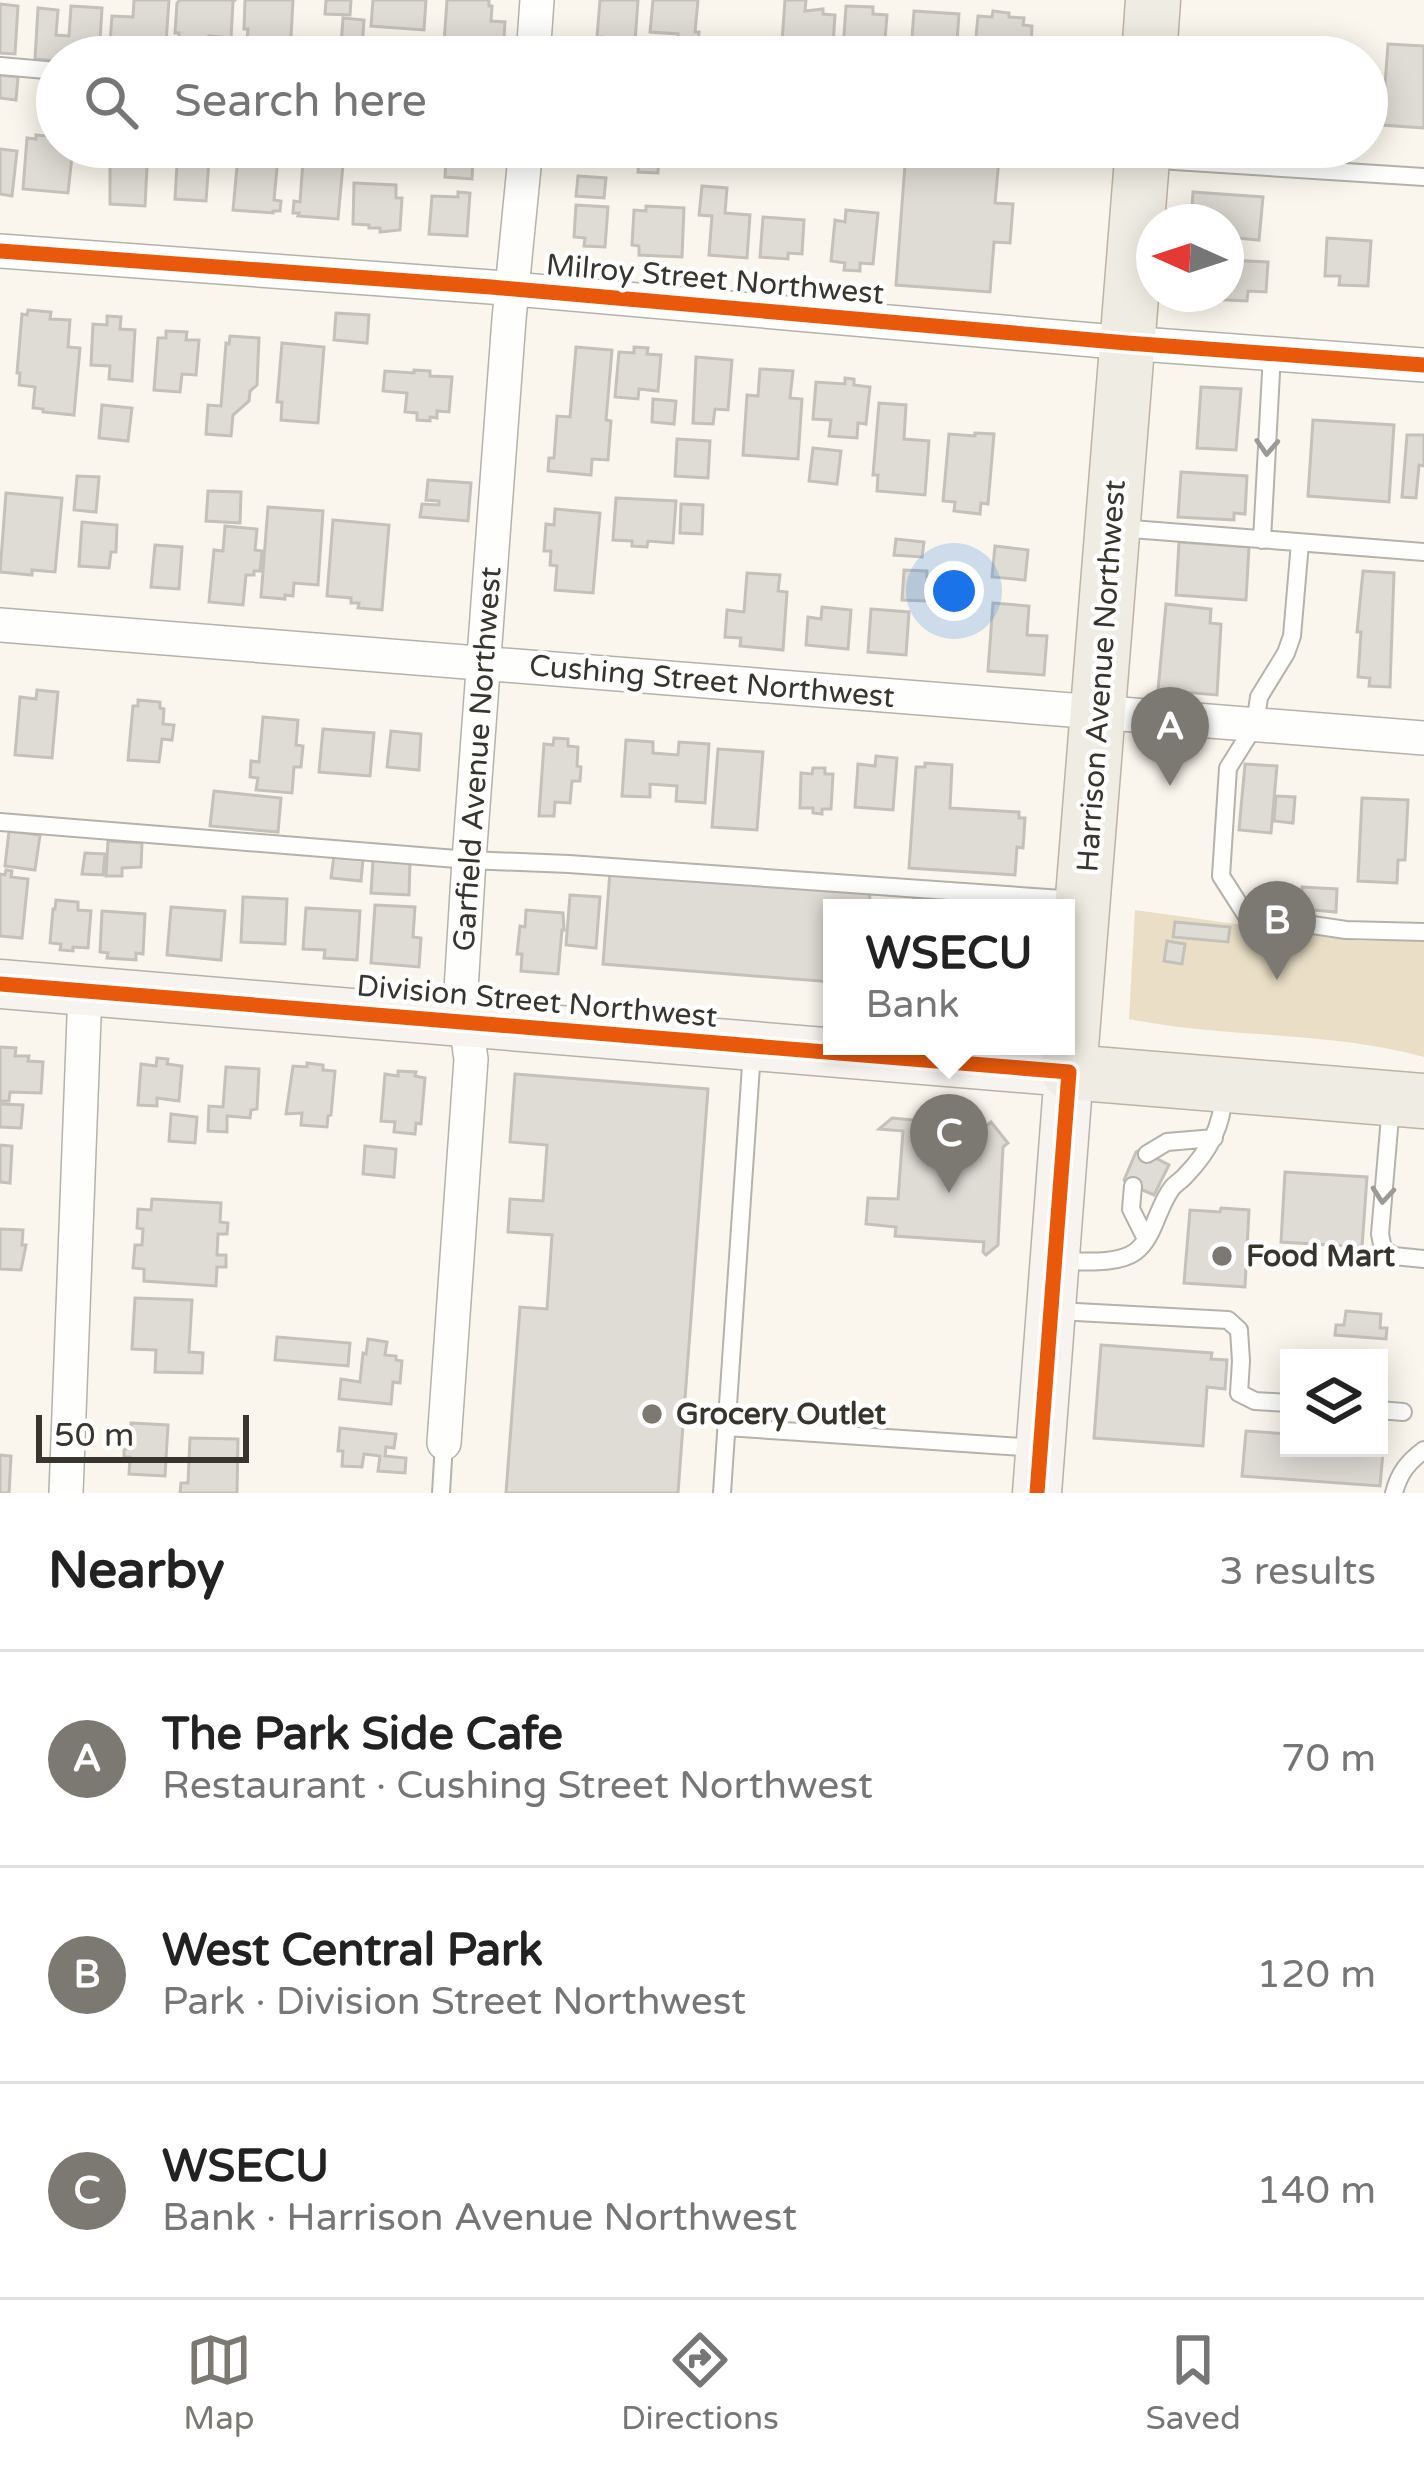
<!DOCTYPE html>
<html lang="en">
<head>
<meta charset="utf-8">
<style>
	:root { --surface:#fff; --page:#f6f6f6; --text:#222; --muted:#767676; --line:#e0e0e0; --accent:#7c7972 }
	body { margin:0; font-family:"Varela Round",sans-serif; background:var(--page); color:var(--text) }
	.controls { position:absolute; right:36px; bottom:36px; display:grid; overflow:hidden; border-radius:0px; box-shadow:0 6px 30px #0003 }
	.controls button { width:108px; height:108px; display:grid; place-items:center; padding:0; border:0; border-bottom:3px solid var(--line); background:var(--surface); color:var(--text); font:60px sans-serif }
	.compass { position:absolute; left:1136px; top:204px; width:108px; height:108px; border-radius:50%; background:var(--surface); box-shadow:0 6px 30px #0003; rotate:273deg }
	.scale { position:absolute; left:36px; bottom:30px; width:213px; box-sizing:border-box; padding-left:12px; border:6px solid #38352f; border-top:0; font-size:33px; line-height:42px; white-space:nowrap; color:#38352f; -webkit-text-stroke:9px #fff; paint-order:stroke }
	.you { position:absolute; left:954px; top:591px; width:42px; height:42px; margin:-30px; border:9px solid #fff; border-radius:50%; background:#1a73e8; box-shadow:0 0 0 18px #1a73e833 }
	.badge { display:grid; place-items:center; width:78px; height:78px; border-radius:50%; background:var(--accent); color:#fff; font-size:39px; font-weight:700 }
	.pin { position:absolute; translate:-50% -99px; filter:drop-shadow(0 3px 6px #0008) }
	.pin::after { content:''; position:absolute; top:63px; width:42px; height:36px; background:inherit; clip-path:polygon(0 0,100% 0,50% 100%) }
	.popup { position:absolute; left:823px; top:899px; width:252px; height:156px; box-sizing:border-box; display:grid; place-content:center; border-radius:0px; background:var(--surface); filter:drop-shadow(0 3px 9px #0005); font-size:39px; white-space:nowrap; color:var(--muted) }
	.popup b { font-size:45px; color:var(--text) }
	.popup::after { content:''; position:absolute; left:50%; top:100%; margin-left:-24px; border:24px solid transparent; border-top-color:var(--surface) }
	.list { margin:0; padding:0; list-style:none }
	h2 { display:flex; justify-content:space-between; align-items:center; height:156px; margin:0; padding:0 48px; font-size:51px }
	h2 small { font-size:39px; font-weight:400; color:var(--muted) }
	.list li { display:grid; grid-template-columns:78px 1fr auto; gap:36px; align-items:center; box-sizing:border-box; height:216px; padding:0 48px; border-top:3px solid var(--line) }
	.list b { display:block; font-size:45px; white-space:nowrap }
	.list p { margin:0; font-size:39px; white-space:nowrap; color:var(--muted) }
	.list em { font-size:39px; font-style:normal; color:var(--muted) }
	.icon { flex:none; width:66px; height:66px; fill:none; stroke:currentColor; stroke-width:2; stroke-linecap:round; stroke-linejoin:round }
	.map { position:relative; flex:none; width:1424px; height:1493px; overflow:hidden }
	.search { position:absolute; background:var(--surface); box-shadow:0 6px 30px #0003; left:36px; right:36px; top:36px; height:132px; display:flex; align-items:center; gap:30px; box-sizing:border-box; padding:0 42px; border-radius:66px; color:var(--muted); font-size:45px }
	.sheet { height:804px; background:var(--surface) }
	nav { display:flex; justify-content:space-around; align-items:center; box-sizing:border-box; height:168px; border-top:3px solid var(--line); background:var(--surface); font-size:33px; color:var(--muted) }
	nav a { display:grid; justify-items:center; gap:6px }
	nav .on { color:var(--accent) }
	.map>svg:first-child { display:block }
	.green { fill:#eadfc6 }
	.building { fill:#dfdcd5; stroke:#c4c1ba; stroke-width:3 }
	.lines { fill:none; stroke-linecap:round; stroke-linejoin:round }
	.lane-casing { stroke:#b4b2ab; stroke-width:20 }
	.street-casing { stroke:#b4b2ab; stroke-width:36 }
	.secondary-casing { stroke:#b4b2ab; stroke-width:51 }
	.primary-casing { stroke:#bbb4a2; stroke-width:57 }
	.lane { stroke:#fefefc; stroke-width:16 }
	.street { stroke:#fefefc; stroke-width:33 }
	.secondary { stroke:#f7f4f0; stroke-width:48 }
	.primary { stroke:#efece3; stroke-width:54 }
	.cycleway-casing { stroke:#fff; stroke-width:22 }
	.cycleway { stroke:#e8590c; stroke-width:15 }
	.oneway { stroke:#9b9a96 }
	.poi-dot { fill:#7c7972; stroke:#fff; stroke-width:4.5 }
	.labels { text-anchor:middle; stroke-width:9; stroke-linejoin:round; paint-order:stroke }
	.street-label { font-size:30px; fill:#38352f; stroke:#fff }
	.poi-label { font-size:30px; font-weight:bold; fill:#38352f; stroke:#fff; text-anchor:start }
</style>
</head>
<body>
<div class="map">
<svg width="1424" height="1493" viewBox="0 0 1424 1493">
	<rect width="100%" height="100%" fill="#faf6ed"/>
	<path class="green" d="M1135 910 1360 941H1424V1057C1328 1030 1226 1039 1129 1019Z"/>
	<path class="building" d="M134 0H169L165 57H109L112 16 133 17Z
		M180 0H235L233 2 231 38 209 36V49L178 47 179 33H175L177 3Z
		M245 0H293L290 56 258 54 259 41 247 40 248 29H244Z
		M326 0H351L350 15 325 14Z
		M373 0H426L424 30 371 26Z
		M447 0H489V6H492L491 21 505 22 503 53 481 51 482 46 444 43Z
		M600 0H638L634 57H600L602 37H597Z
		M653 0H698L695 32H699L697 57H676L678 34 650 32Z
		M785 0H806L805 11 823 9V14L835 15 833 45 782 42Z
		M0 4 18 6 15 54 0 53Z
		M71 6 102 8 99 57H57V61L35 59 38 8 58 10 56 35 69 36Z
		M846 6 873 7V14L887 15 884 52 881 53V57H872V52L843 50Z
		M914 11 959 14 956 55 911 51Z
		M993 11 1009 13V17L1024 18 1023 25 1032 26 1031 48 1020 47 1019 57H974L978 16 992 17Z
		M343 18 364 20 362 48 341 46Z
		M649 38 673 40 672 57 647 55Z
		M1388 44 1424 46V128L1382 125Z
		M0 75 18 77 16 100 0 98Z
		M36 135 57 137V147H73L68 193 23 189 27 138 36 139Z
		M110 147H148L145 206 110 204Z
		M178 147H210L206 201 175 199Z
		M258 147H279L274 200 281 201 280 211H273V213L233 210 238 156 257 158Z
		M304 147H341L340 165H343L338 219 298 216 299 213H293L294 201 300 202Z
		M640 147H659L658 173 638 172Z
		M0 149 17 151 12 196 0 194Z
		M906 151 999 159 995 203 1013 204 1010 243 994 242 990 292 896 285Z
		M452 154 473 159 472 179 445 177 446 157H452Z
		M578 176 606 178 604 198 576 196Z
		M354 183 396 185V198H402L400 230 380 232V228H369V225L353 224Z
		M702 186 727 188 725 213 750 215 747 258 709 255 712 216 699 215Z
		M458 192 470 193 467 236 429 234 432 196 458 197Z
		M1193 192 1263 197 1259 240 1226 237V222L1191 220Z
		M576 205 608 207 605 247 584 246 585 238 574 237Z
		M646 206 684 208 682 257 639 255V246L632 245 634 210 646 211Z
		M846 210 878 213 873 264 860 263V271L844 270 845 263 831 261 835 220 845 222Z
		M763 217 804 220 802 254 788 253V259L760 257Z
		M1327 238 1371 241 1368 286 1339 285 1340 276H1325Z
		M1226 260 1268 262 1266 292 1248 291 1247 301 1208 299V294H1226Z
		M28 310 51 312 50 319 70 320 68 347 80 348 74 415 43 412V409L33 408 35 387 19 385 20 373H17L22 314 27 315Z
		M336 313 369 315 367 343 334 340Z
		M107 316 121 317 120 329 135 330 132 381 109 379 110 366 91 365 93 324 107 325Z
		M166 331 187 332 186 340H199L196 375 182 374 180 392 154 390 158 338H166Z
		M230 336 259 338 257 385 250 391 249 401 233 415 231 436 206 434 208 405 221 406 226 343 229 344Z
		M282 343 324 347 318 423 281 420 282 402H277Z
		M576 347 612 350 606 420 611 421 608 460 592 459 591 475 548 471 549 458H554L557 416 570 417Z
		M634 347 648 348 647 354 661 355 658 391 639 389 638 399 615 397 619 352 634 353Z
		M696 357 732 360 728 410 715 409 713 424 693 423Z
		M760 369 793 371 790 398 802 399 798 459 743 455 747 395 758 396Z
		M414 370 430 371V376L452 377 449 412 437 411V418L430 417V421L417 420V413L405 412 407 393 383 391 385 371 414 373Z
		M845 378 854 379V385L870 387 866 424 858 423 857 438 829 436 831 420 813 419 816 382 845 384Z
		M1201 387 1241 389 1236 450 1197 448Z
		M653 399 676 401 674 424 652 422Z
		M879 403 906 405 904 439 929 441 925 495 877 491 878 475H873Z
		M102 405 132 408 128 441 99 438Z
		M1313 420 1394 425 1389 502 1308 496Z
		M975 433 994 434 988 504 981 503 980 514 954 511 955 502 943 501 949 434 975 436Z
		M1407 435H1424V466L1419 465 1416 498 1402 497Z
		M677 439 710 441 708 478 675 476Z
		M813 448 841 451 837 484 809 481Z
		M1181 472 1247 476 1245 514 1234 513V520L1178 517Z
		M77 476 99 477 96 512 74 510Z
		M428 480 471 483 468 521 420 517 422 504 439 505V501L426 500Z
		M208 491 241 492 240 523 206 521Z
		M6 493 62 498 55 572 32 570V575L0 572Z
		M616 498 676 501 673 543 648 541 647 547 632 546V541L613 540Z
		M681 504 703 505 702 534 680 533Z
		M268 507 323 511 318 585 294 583 293 596 285 595V599L261 597Z
		M555 509 600 513 593 593 555 590 557 566 550 565 551 551H544L546 524 554 525Z
		M333 520 389 525 382 610 358 608 359 603H351V598L327 596Z
		M82 522 117 525 116 552H111L109 568 79 566Z
		M225 526 257 529 255 550 262 551 260 571H254V575H246L243 605 209 602 214 550 223 551Z
		M896 539 924 542 922 557 894 555Z
		M1179 542 1249 547 1246 600 1176 595Z
		M155 545 182 547 179 589 151 587Z
		M995 546 1028 550 1025 580 992 577Z
		M904 570 927 571 926 601 902 600Z
		M1363 571 1394 573 1390 687 1369 686 1370 678 1358 677 1361 632H1357Z
		M747 573 780 575 778 591 787 592 783 650 740 646 741 638 725 637 727 610 744 612Z
		M993 603 1029 606 1027 635 1047 636 1044 675 988 671Z
		M1166 604 1211 609 1210 623 1221 624 1217 695 1158 690Z
		M822 607 851 610 848 649 806 645 808 617 821 619Z
		M871 609 909 612 906 655 868 652Z
		M37 690 58 692 52 758 15 755 20 697 36 699Z
		M138 700 160 702V708L164 709 163 724 174 725 172 740 162 739 159 762 128 760 133 706H138Z
		M263 717 298 720 296 745 303 746 301 767H294L292 793 256 790 258 778 250 777 251 761 259 762Z
		M323 729 374 733 370 776 319 772Z
		M391 731 421 734 419 770 387 767Z
		M554 738 568 739V746L578 747 577 766 581 767 580 781H572L570 803 555 802 554 816H539L544 744 553 745Z
		M626 740 653 742V753L678 755 679 742 709 744 705 803 676 801 677 786 650 784V797L622 796Z
		M718 749 763 752 757 830 712 827Z
		M876 756 897 758 893 810 855 807 858 764 875 766Z
		M925 763 952 765 950 808 1019 812V818H1025L1023 848 1017 847 1015 875 909 868 916 767H925Z
		M1245 764 1277 766 1271 833 1239 830Z
		M813 768H825V774H833L831 809H822V814L813 813V808H800L801 773 812 774Z
		M214 791 281 798 278 832 210 826Z
		M1276 796 1295 797 1293 823 1274 821Z
		M1362 798 1408 800 1405 860H1398L1397 883 1358 881Z
		M9 831 40 835 35 870 5 866Z
		M108 841 142 843 141 867 122 868V876H106Z
		M85 853 105 854 103 875 82 874Z
		M334 856 363 859 361 881 331 878Z
		M373 860 410 862 409 895 371 893Z
		M6 870 12 871 11 877 28 879 22 938 0 936V874L5 875Z
		M610 871 870 892 869 908H832V982L603 964Z
		M1302 887 1337 889 1336 912 1301 909Z
		M570 895 600 897 596 948 566 945Z
		M914 896 1017 903V908H913Z
		M243 897 287 899 285 944 241 942Z
		M56 900 78 902V910L91 911 88 948 73 947V951L60 950 61 944 50 943 53 909H55Z
		M375 905 415 907 413 937 421 938 419 967 371 963Z
		M171 907 225 911 221 960 167 955Z
		M306 908 360 911 357 960 324 958 325 950 303 949Z
		M526 910 563 913 564 930H562L558 974 521 971 522 954H517L520 926 525 927Z
		M102 911 145 914 143 954 136 953V960L107 958 108 953 100 952Z
		M1175 922 1230 927 1228 942 1173 937Z
		M1167 941 1185 944 1182 964 1164 961Z
		M0 1047 16 1048 15 1056H29L28 1061 43 1062 41 1093 10 1092 9 1101H0Z
		M157 1058 168 1059 167 1064 182 1066 179 1101 157 1098V1106L138 1105 141 1064 156 1066Z
		M307 1063 323 1065V1070L335 1071 331 1115 328 1116 327 1127 301 1125 302 1113 286 1114 293 1066 307 1067Z
		M226 1067 259 1069 257 1109 251 1110 250 1118 227 1116V1132L208 1131 209 1106 223 1107Z
		M398 1071 416 1072 415 1076 425 1078 421 1124 416 1123 415 1134 394 1132 395 1122 381 1121 385 1074 398 1076Z
		M515 1074 708 1089 678 1493H506L520 1307 547 1309 552 1235 508 1232 510 1199 543 1201 547 1145 510 1142Z
		M0 1104 23 1105 21 1128 0 1127Z
		M171 1114 197 1117 195 1143 169 1141Z
		M892 1118 985 1127 991 1122 1008 1143 1003 1147 998 1245 986 1255 983 1252 984 1242 895 1236 896 1227 866 1224 868 1198 898 1199 903 1131 879 1129Z
		M0 1145 12 1146 10 1183 0 1182Z
		M365 1146 396 1149 394 1177 363 1174Z
		M1140 1150 1169 1165 1154 1195 1126 1183 1124 1180 1136 1152Z
		M1285 1172 1367 1177 1362 1247 1281 1242Z
		M152 1199 221 1203 220 1222 228 1223 227 1234H218L217 1255H226V1267H217L216 1286 144 1281V1269L133 1268 135 1245H142L143 1229 137 1228 138 1209 151 1210Z
		M1221 1208 1249 1210 1245 1287 1184 1283 1190 1210 1220 1212Z
		M0 1229 23 1230 22 1245H26L21 1270 0 1269Z
		M135 1298 192 1300 189 1352 203 1353 202 1373 155 1372 156 1350 132 1349Z
		M1346 1311 1381 1314 1380 1328H1387L1386 1339 1335 1335 1336 1325H1344Z
		M277 1337 350 1343 348 1366 275 1360Z
		M368 1339 387 1342 385 1355 396 1356V1360L402 1361 400 1383 393 1382 391 1404 339 1399 341 1379 360 1382 363 1353 366 1354Z
		M1101 1345 1212 1353 1211 1359 1227 1360 1225 1389 1207 1387 1203 1446 1094 1438Z
		M131 1423 168 1425 165 1476 129 1474 130 1457H124V1449H130Z
		M340 1428 396 1434 394 1448 386 1447 385 1456 406 1458 405 1473 378 1471 380 1456 364 1454 362 1467 342 1466 343 1451H338Z
		M1246 1431 1289 1434V1448H1379V1441H1384L1380 1486 1242 1476Z
		M190 1438 238 1439 237 1493H180L181 1483H188Z
		M0 1455 11 1456 9 1493H0Z"/>
	<g class="lines">
		<g class="lane-casing">
			<path id="lane" d="M0 66 57 71
				M1032 147 1174 161 1424 177
				M1119 528 1424 552
				M1262 540 1272 354
				M1300 543 1292 636 1286 653 1259 697 1255 725 1228 768 1221 876 1246 915 1346 930 1424 932
				M0 822 469 860 569 864 1076 900
				M1391 1105 1380 1234 1383 1249 1394 1256 1424 1259
				M1147 1154 1167 1142 1214 1138
				M1133 1186 1131 1209 1146 1239
				M1061 1261C1082 1261 1117 1265 1135 1252 1155 1237 1157 1207 1172 1188 1176 1183 1182 1180 1186 1175 1209 1151 1222 1127 1224 1093
				M1057 1311 1228 1320 1239 1330 1241 1361 1239 1393 1255 1401 1289 1403
				M1379 1410 1403 1412
				M726 1427 1036 1448
				M441 1493 444 1443
				M722 1493 752 1051
				M1394 1493C1399 1473 1408 1462 1424 1450"/>
		</g>
		<g class="street-casing">
			<path id="street" d="M533 57 537 0
				M0 251 491 287 1127 343 1424 365
				M0 625 1424 738
				M444 1443 471 1059 461 990 469 860 509 319 526 147
				M66 1493 85 991"/>
		</g>
		<g class="secondary-casing">
			<path id="secondary" d="M0 984 1069 1072 1037 1493"/>
		</g>
		<g class="primary-casing">
			<path id="primary" d="M1149 57 1153 0
				M1143 147 1069 1072 1424 1101"/>
		</g>
		<use href="#lane" class="lane"/>
		<use href="#street" class="street"/>
		<use href="#secondary" class="secondary"/>
		<use href="#primary" class="primary"/>
		<g class="cycleway-casing">
			<path id="cycleway" d="M0 251 491 287 1127 343 1424 365
				M0 984 1069 1072 1037 1493"/>
		</g>
		<use href="#cycleway" class="cycleway"/>
	</g>
	<defs><path id="oneway-chevron" d="M-2-3.5L2.5 0L-2 3.5" fill="none" stroke-width="1.6" stroke-linecap="round" stroke-linejoin="round" transform="scale(3)"/></defs>
	<g class="oneway">
		<use href="#oneway-chevron" transform="translate(1267 447) rotate(93)"/>
		<use href="#oneway-chevron" transform="translate(1383 1195) rotate(95)"/>
	</g>
	<g class="poi-dot">
		<circle cx="1222" cy="1256" r="12"/>
		<circle cx="652" cy="1414" r="12"/>
	</g>
	<g class="labels">
		<g class="street-label">
			<text transform="translate(715 279) rotate(5)" y="10">Milroy Street Northwest</text>
			<text transform="translate(1101 676) rotate(-86)" y="10">Harrison Avenue Northwest</text>
			<text transform="translate(712 681) rotate(5)" y="10">Cushing Street Northwest</text>
			<text transform="translate(477 759) rotate(-86)" y="10">Garfield Avenue Northwest</text>
			<text transform="translate(537 1001) rotate(5)" y="10">Division Street Northwest</text>
		</g>
		<g class="poi-label">
			<text x="1246" y="1266">Food Mart</text>
			<text x="676" y="1424">Grocery Outlet</text>
		</g>
	</g>
</svg>
<div class="controls">
<button><svg class="icon" aria-label="layers" viewBox="0 0 24 24"><path d="M12 4l9 5-9 5-9-5zM3 14l9 5 9-5"/></svg></button>
</div>
<svg class="compass" viewBox="-18 -18 36 36"><path d="M0-13l5 13h-10z" fill="#e53935"/><path d="M0 13l5-13h-10z" fill="#767676"/></svg>
<div class="scale">50 m</div>
<div class="you"></div>
<div class="pin badge" style="left:1170px;top:786px">A</div>
<div class="pin badge" style="left:1277px;top:980px">B</div>
<div class="pin badge" style="left:949px;top:1193px">C</div>
<div class="popup"><b>WSECU</b>Bank</div>
<div class="search"><svg class="icon" aria-label="search" viewBox="0 0 24 24"><circle cx="10" cy="10" r="6"/><path d="M15 15l6 6"/></svg>Search here</div>
</div>
<section class="sheet">
<h2>Nearby<small>3 results</small></h2>
<ul class="list">
<li><span class="badge">A</span><div><b>The Park Side Cafe</b><p>Restaurant · Cushing Street Northwest</p></div><em>70 m</em></li>
<li><span class="badge">B</span><div><b>West Central Park</b><p>Park · Division Street Northwest</p></div><em>120 m</em></li>
<li><span class="badge">C</span><div><b>WSECU</b><p>Bank · Harrison Avenue Northwest</p></div><em>140 m</em></li>
</ul>
</section>
<nav>
<a class="on"><svg class="icon" aria-label="map" viewBox="0 0 24 24"><path d="M3 6l6-2 6 2 6-2v14l-6 2-6-2-6 2zM9 4v14M15 6v14"/></svg>Map</a>
<a><svg class="icon" aria-label="directions" viewBox="0 0 24 24"><path d="M12 3l9 9-9 9-9-9zM9 14v-3h6M13 9l2 2-2 2"/></svg>Directions</a>
<a><svg class="icon" aria-label="saved" viewBox="0 0 24 24"><path d="M7 4h10v16l-5-4-5 4z"/></svg>Saved</a>
</nav>
</body>
</html>
